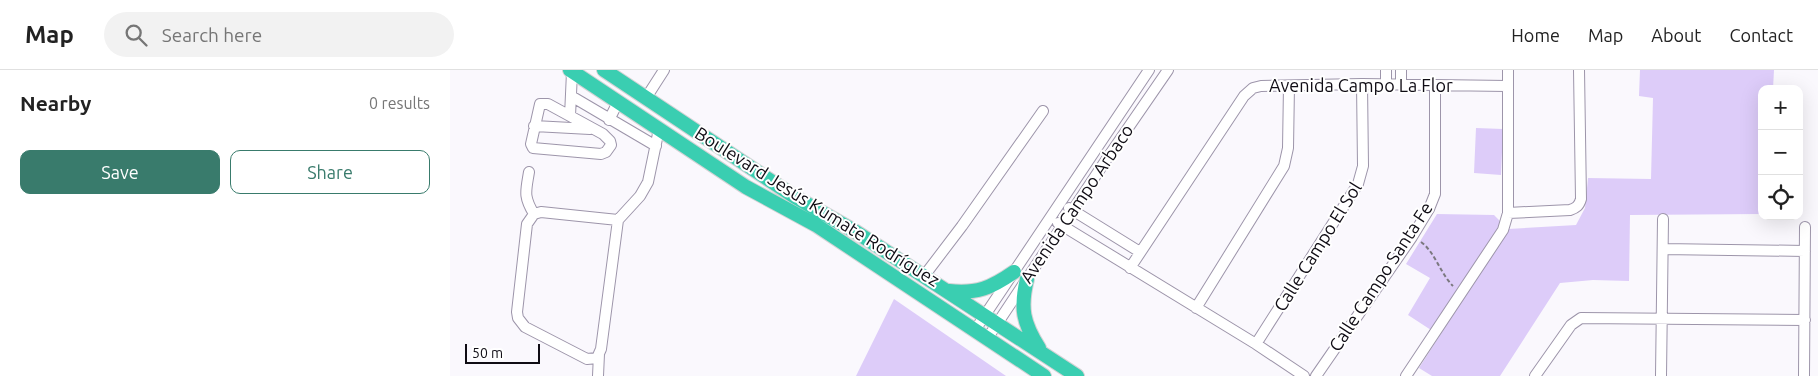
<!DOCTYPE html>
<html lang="en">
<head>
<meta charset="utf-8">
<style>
	:root { --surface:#fff; --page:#f2f2f2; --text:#222; --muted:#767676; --line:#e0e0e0; --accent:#397b6c }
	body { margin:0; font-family:Ubuntu,sans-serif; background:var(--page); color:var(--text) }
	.controls { position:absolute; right:15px; top:15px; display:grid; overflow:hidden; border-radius:10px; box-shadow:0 5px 20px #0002 }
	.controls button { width:45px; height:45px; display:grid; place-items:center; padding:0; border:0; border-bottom:1px solid var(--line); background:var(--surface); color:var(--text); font:25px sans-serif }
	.scale { position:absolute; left:15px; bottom:12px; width:75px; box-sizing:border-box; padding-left:5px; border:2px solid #0f0c14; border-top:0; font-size:14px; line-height:18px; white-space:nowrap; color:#0f0c14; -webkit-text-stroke:4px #fff; paint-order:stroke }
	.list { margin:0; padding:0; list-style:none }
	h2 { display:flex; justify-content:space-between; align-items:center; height:65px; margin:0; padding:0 20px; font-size:21px }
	h2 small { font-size:16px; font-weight:400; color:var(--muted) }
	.actions { display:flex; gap:10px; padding:15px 20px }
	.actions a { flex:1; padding:11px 0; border:1px solid var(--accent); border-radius:10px; text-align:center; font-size:18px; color:var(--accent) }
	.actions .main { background:var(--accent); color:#fff }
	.icon { flex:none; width:28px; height:28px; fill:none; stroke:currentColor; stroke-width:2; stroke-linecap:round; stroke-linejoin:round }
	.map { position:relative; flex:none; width:1368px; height:306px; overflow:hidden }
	header { display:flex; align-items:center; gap:30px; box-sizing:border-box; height:70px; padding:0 25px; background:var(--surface); border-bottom:1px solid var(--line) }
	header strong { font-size:24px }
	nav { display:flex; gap:28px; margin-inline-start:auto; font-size:18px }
	.search { width:350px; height:45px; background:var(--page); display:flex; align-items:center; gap:12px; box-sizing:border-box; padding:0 18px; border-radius:28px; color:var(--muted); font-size:19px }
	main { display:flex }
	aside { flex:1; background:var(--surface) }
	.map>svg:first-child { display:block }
	.green { fill:#ddccf9 }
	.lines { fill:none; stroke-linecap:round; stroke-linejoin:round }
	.minor-casing { stroke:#9d95aa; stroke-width:12 }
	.highway-casing { stroke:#d4d3d5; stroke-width:16 }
	.path { stroke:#7b787f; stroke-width:2; stroke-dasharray:4 2.5; stroke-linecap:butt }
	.minor { stroke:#fff; stroke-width:10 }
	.highway { stroke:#3aceb1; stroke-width:14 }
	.labels { text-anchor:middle; stroke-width:4; stroke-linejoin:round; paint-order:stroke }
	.street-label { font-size:18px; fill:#0f0c14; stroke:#fff }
</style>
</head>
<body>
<header>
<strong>Map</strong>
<div class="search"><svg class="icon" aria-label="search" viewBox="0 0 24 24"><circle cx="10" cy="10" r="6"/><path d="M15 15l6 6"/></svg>Search here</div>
<nav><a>Home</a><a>Map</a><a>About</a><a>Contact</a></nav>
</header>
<main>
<aside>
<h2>Nearby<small>0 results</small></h2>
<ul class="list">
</ul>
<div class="actions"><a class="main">Save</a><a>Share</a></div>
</aside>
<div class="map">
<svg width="1368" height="306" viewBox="0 0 1368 306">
	<rect width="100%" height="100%" fill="#faf8fd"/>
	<path class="green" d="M1190 0H1324L1323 19H1312V144L1180 145 1179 211 1143 210 1110 213 1050 306H982L969 298 1058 159 1126 155 1135 138 1138 108 1201 109 1203 28 1189 26Z
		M1026 58 1053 59 1051 105 1024 103Z
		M987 144 1044 145 1050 151 1051 156 981 260 958 245 980 208 956 194Z
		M444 229 556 306H406Z"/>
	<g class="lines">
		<g class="minor-casing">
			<path id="minor" d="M951 0V14
				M936 14V0
				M121 26 206 76
				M196 28 214 0
				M120 46 98 34H90L81 74 83 78 151 84 156 82 161 75 160 71 153 64 120 46 122 2
				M159 50 168 32
				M84 56 140 59
				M79 102C76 121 73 126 84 144
				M619 138 690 182
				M1058 143 1120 140C1126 138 1129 136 1131 129L1129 0
				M168 150 91 142 84 144 77 154 67 242 68 248 75 257 137 289 147 288 151 279 168 150 190 126 198 112 209 59
				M608 153 806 274 854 306
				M1213 179 1355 181
				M680 198 794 26 803 18 811 16 912 14 1057 16
				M474 206 512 156 593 41
				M746 238 834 96 838 78 839 16
				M525 260 699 0
				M537 269 656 90 718 0
				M806 274 908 114 913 96 912 14
				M148 306 149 284
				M866 306 962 167 979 139 985 124V15
				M956 306 1047 169 1053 160 1058 143V0
				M1085 306 1121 255 1131 248 1355 250
				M1211 306 1213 149
				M1354 306 1355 157"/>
		</g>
		<g class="highway-casing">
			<path id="highway" d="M120 0 296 117 366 155 594 306
				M154 0 345 127 406 162 627 306
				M577 209C570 238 573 253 589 278
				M499 221C527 224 541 218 564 202"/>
		</g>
		<path class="path" d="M971 172C985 182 990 203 1003 216"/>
		<use href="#minor" class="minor"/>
		<use href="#highway" class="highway"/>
	</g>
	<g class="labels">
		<g class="street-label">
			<text x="911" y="22">Avenida Campo La Flor</text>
			<text transform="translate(627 134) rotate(-56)" y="6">Avenida Campo Arbaco</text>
			<text transform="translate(367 137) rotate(32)" y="6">Boulevard Jesús Kumate Rodríguez</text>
			<text transform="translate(868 177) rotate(-58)" y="6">Calle Campo El Sol</text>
			<text transform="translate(931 207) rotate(-57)" y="6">Calle Campo Santa Fe</text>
		</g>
	</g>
</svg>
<div class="controls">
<button>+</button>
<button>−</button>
<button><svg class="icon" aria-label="locate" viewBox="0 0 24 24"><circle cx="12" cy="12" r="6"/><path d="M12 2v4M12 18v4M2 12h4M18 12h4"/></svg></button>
</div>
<div class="scale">50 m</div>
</div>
</main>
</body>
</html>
